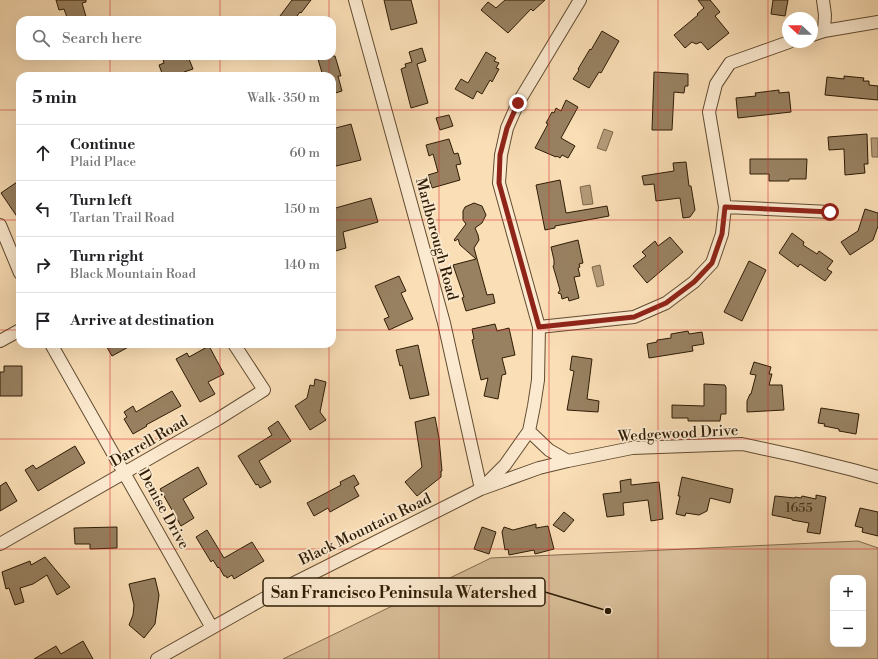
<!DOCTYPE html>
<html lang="en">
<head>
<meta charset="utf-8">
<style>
	:root { --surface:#fff; --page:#f2f2f2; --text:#202124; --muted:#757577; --line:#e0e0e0 }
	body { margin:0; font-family:"Libre Bodoni",serif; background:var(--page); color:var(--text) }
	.controls { position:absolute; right:12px; bottom:12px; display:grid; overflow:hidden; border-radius:8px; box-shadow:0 4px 16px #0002 }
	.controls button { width:36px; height:36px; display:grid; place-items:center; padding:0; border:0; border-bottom:1px solid var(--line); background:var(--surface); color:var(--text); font:20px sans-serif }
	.compass { position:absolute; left:782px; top:12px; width:36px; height:36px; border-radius:50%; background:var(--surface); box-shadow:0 4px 16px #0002; rotate:292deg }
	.stop { position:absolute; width:12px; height:12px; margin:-9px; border:3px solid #8f2418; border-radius:50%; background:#fff }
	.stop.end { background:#8f2418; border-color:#fff; box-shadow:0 1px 4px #0008 }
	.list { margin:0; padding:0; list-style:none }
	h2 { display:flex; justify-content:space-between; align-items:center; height:52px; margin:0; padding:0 16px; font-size:17px }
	h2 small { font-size:13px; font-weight:400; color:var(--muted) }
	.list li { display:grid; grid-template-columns:26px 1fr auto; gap:12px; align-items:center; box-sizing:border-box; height:56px; padding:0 16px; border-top:1px solid var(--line) }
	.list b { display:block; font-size:15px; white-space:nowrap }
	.list p { margin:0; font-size:13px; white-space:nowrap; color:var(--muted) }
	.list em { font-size:13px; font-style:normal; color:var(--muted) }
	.icon { flex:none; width:22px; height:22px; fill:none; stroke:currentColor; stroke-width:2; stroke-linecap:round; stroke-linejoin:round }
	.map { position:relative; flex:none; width:878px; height:659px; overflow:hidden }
	.search { position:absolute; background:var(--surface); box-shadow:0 4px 16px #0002; left:16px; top:16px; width:320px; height:44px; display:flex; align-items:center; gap:10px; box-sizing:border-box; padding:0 14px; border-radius:12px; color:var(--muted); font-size:15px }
	.panel { position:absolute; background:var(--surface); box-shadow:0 4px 16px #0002; left:16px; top:72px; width:320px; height:276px; border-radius:12px }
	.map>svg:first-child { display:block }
	.green { fill:#d7bd98; stroke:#826c4e; fill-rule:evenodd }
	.water { fill:#b59c7a; stroke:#7f694b }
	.building { fill:#988161; stroke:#2e1c05 }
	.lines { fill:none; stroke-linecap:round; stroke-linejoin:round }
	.street-casing { stroke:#614c31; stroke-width:14 }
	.street { stroke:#fcead0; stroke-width:12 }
	.route { stroke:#8f2418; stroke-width:5 }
	.grid { fill:none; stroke:#d62828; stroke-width:1; stroke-opacity:0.55 }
	.labels { text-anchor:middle; stroke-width:3.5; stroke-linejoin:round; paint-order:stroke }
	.number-label { font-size:13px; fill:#48351c }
	.street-label { font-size:15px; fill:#2e1c05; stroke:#fcead0 }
	.leader { fill:none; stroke:#2e1c05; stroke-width:1.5 }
	.callout-dot { fill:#2e1c05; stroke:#fcead0; stroke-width:1.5 }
	.callout { fill:#fcead0; stroke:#2e1c05; stroke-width:1.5 }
	.callout-label { font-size:16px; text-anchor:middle; font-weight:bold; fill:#2e1c05 }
</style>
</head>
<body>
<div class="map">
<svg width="878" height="659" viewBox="0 0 878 659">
	<rect width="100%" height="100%" fill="#fadeb6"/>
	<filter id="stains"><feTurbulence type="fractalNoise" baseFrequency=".005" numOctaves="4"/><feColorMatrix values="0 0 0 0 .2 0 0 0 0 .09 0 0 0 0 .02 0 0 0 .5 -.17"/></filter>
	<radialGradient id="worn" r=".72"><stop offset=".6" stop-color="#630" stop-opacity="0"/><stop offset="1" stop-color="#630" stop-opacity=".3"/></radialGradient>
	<path class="green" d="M858 541 878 548V659H283L491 558ZM833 578H863V644H833Z"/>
	<path class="water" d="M604 129 613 132 606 151 597 148Z
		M871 138H878V157H872Z
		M590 185 593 204 583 205 580 187Z
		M600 265 604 285 597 287 592 267Z"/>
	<path class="building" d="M56 0H86V2L82 3 87 20H68L64 9 59 10Z
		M292 0H311L301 13 300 12 294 20H277Z
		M384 0H411L417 23 391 30Z
		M505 0H545L533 11 531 9 508 33 481 10 488 2 496 8Z
		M698 0H710L720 12 715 16 729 33 708 50 701 42 696 44 692 42 685 48 674 35 698 15 697 14 704 8Z
		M773 0H788L785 16 771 14Z
		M602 31 619 41 601 73 599 72 589 88 573 79 579 70 578 69 590 49 591 50Z
		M422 48 426 61 417 64 428 103 411 108 401 69 406 67 405 64 412 62 409 52Z
		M486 52 496 58 494 61 499 63 496 68 499 69 492 82 490 80 482 94 477 91 473 99 455 89 461 79 468 83Z
		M162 56H184L186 60 189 59 193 69 184 72 185 76H163L159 65 164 63Z
		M317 56H335L341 76H338L342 91 332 94V76H323Z
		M654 72 688 74V86H685L684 93 674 92 672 130H652Z
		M844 76 864 78 863 81H869V85L878 86V100L825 95 827 77 844 79Z
		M779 90V93L789 92 791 112 738 118 736 98 756 96 755 93Z
		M566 100 578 107 561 138 575 146 568 158 562 155 560 158 557 156 556 157 535 148 548 124 546 123 552 112 554 113 556 108 561 111Z
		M449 115 453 126 440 130 436 118Z
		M351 124 361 160 332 167V129Z
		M867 134 868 164H864L865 173 845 175 844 149 829 150 828 137Z
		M449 139 454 154 458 153 461 164 456 165 460 180 432 188 428 175 438 172 433 154 429 156 426 145Z
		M750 159H807L806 179H789V181H769V174H750Z
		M686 162 689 186H691L695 210 690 217 683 218 680 198 656 201 654 184 644 185 642 176 674 171 673 163Z
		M560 180 566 213 607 206 609 216 555 226V228L545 230 536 185Z
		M17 182 20 187V221L1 193Z
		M371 198 378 222 343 232 346 248 332 252V209Z
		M474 203 482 206 486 215 482 223 475 228 478 235 479 240 474 248 487 295 493 294 495 303 466 311 462 298 464 297 453 265 476 259 460 245 458 239 455 241 454 240 466 224 463 220V211L465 207Z
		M865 209 878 213V226L873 240 850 255 841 242 858 231Z
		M792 233 804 242 803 245 817 254 819 251 833 261 827 269 832 272 825 281 800 264 798 267 779 253Z
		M670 237 683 252 647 283 633 266 646 256 642 252 655 241 658 246Z
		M578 240 583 263 579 264 580 267 578 268 580 276 574 277 579 298 569 301 568 297 562 299 561 294 558 293 560 290 553 266 554 265V260L551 247Z
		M749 261 766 270 742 321 724 312Z
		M399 276 406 291 401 293 413 319 389 330 384 319 389 317 375 286Z
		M495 324 497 331 509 328 515 355 502 358 506 374 502 375 498 399 484 396 488 378 481 380 472 340 474 339 472 329Z
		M688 331 689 334 702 332 704 344 692 346 693 351 649 358 647 344 657 342V340L671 338V334Z
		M105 344H134L112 356Z
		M418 345 429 395 410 399 402 365 400 366 396 350Z
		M209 346 224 374 208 382 215 394 200 402 176 359 187 353 189 357Z
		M572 356 592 359 587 399 599 401 598 412 567 410 574 371 570 370Z
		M754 362 771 367 769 374H772L769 385H782L784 410 747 412V401L750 394H751L756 375 750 374Z
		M4 366H22V396H0V372H4Z
		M315 379 326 382 320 412 326 420 310 430 295 406 307 398 310 385 314 386Z
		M704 384 725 385V386L726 387V414H721L720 421H688V418H672V405L704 406Z
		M172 391 181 406 146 425 147 426 133 434 124 419 127 417 124 412 133 406 136 412Z
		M821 408 859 414 856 434 839 431V429L824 426 825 424 818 423Z
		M435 417 439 438 442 471H441V477L417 496 405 482 422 467 415 422Z
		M278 421 291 441 259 461 271 482 260 488 258 484 256 485 238 456 272 435 268 428Z
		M75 446 85 463 38 491 25 470 33 465 36 469Z
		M198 467 207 484 183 499 194 518 181 526 160 489Z
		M354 475 359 484 354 487 359 496 330 512 328 508 314 516 307 503 341 485 340 482Z
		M682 477 733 489 730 503 710 498 707 511 699 515 686 513 685 516 676 514 680 496H678Z
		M631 479V485L659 482 663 519 651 521 648 500 623 503 624 515 607 517 603 494 621 492 620 481Z
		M6 482 17 501 0 511V486Z
		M816 495 826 497 820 534 807 532 809 523 792 520V519L772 515 775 496 795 498V497L801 498 802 496 816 499Z
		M860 508 878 512V536L862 532 863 528 855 526Z
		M564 512 574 520 564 532 553 525Z
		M536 524V528L548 526 554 549 535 554 534 550 509 555 508 549 505 550 502 532 504 527 513 530Z
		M117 527V548L90 549V544H75L74 528Z
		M482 527 496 532 489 554 474 549Z
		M207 530 224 558 252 542 264 561 234 579 232 575 227 578 226 576H224L219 567 218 568 213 560 211 562 196 537Z
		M45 557 70 587 57 595 47 575 33 584 20 588 24 602 15 605 9 588 6 589 2 572 30 561 31 565Z
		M155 578 159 595 155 624 144 638 129 625 133 615 134 605 129 584Z
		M83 641 93 659H34L56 646 61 654Z"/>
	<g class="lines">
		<g class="street-casing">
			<path id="street" d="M355 0 444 323 481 489 539 468 568 461 632 448 742 444 797 456 853 470 878 477
				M823 0 825 15 824 31
				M812 35 824 31 878 22
				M725 207 830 212
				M0 225 20 273
				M539 327 634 317 666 303 694 282 712 263 722 234 725 207 709 112 716 84 730 63 789 42
				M0 341 20 330
				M51 344 212 628
				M529 431 549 450 568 461
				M0 544 218 419 264 390 234 344
				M157 659 272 594 481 489 505 465 529 431 534 406 538 380 539 327 499 183 501 155 507 128 518 103 580 0"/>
		</g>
		<use href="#street" class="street"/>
	</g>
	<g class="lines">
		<path class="route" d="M518 103 507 128 500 155 499 183 539 327 634 317 666 303 694 282 712 263 722 234 725 207 830 212"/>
	</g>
	<path class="grid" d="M110 0V20M220 0V20M329 0V20M439 0V659M549 0V659M658 0V659M768 0V659M110 56V76M220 56V76M329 56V76M0 110H20M332 110H878M0 220H20M332 220H878M0 330H20M332 330H878M110 344V659M220 344V659M329 344V659M0 439H878M0 549H878"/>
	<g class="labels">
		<g class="number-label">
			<text x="799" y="512">1655</text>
		</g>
		<g class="street-label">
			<text transform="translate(437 239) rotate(75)" y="5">Marlborough Road</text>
			<text transform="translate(678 433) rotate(-3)" y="5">Wedgewood Drive</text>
			<text transform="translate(149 441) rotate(-30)" y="5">Darrell Road</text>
			<text transform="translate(164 509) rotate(61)" y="5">Denise Drive</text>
			<text transform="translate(365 529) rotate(-26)" y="5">Black Mountain Road</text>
		</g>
	</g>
	<path class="leader" d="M608 611L545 592"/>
	<circle class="callout-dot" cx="608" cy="611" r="4"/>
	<rect class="callout" x="263" y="578" width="282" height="28" rx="4"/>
	<g class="callout-label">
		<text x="404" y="598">San Francisco Peninsula Watershed</text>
	</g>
	<rect width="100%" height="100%" filter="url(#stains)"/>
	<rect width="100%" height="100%" fill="url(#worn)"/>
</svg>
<div class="controls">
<button>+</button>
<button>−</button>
</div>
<svg class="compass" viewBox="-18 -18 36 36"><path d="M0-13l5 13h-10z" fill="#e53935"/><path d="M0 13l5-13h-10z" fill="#757577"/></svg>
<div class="stop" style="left:830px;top:212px"></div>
<div class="stop end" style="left:518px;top:103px"></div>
<div class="search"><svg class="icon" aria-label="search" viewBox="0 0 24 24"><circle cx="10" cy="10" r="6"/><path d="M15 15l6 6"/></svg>Search here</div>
<section class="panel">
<h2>5 min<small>Walk · 350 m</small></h2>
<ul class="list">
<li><svg class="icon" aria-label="ahead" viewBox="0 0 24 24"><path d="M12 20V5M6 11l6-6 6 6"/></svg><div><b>Continue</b><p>Plaid Place</p></div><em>60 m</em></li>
<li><svg class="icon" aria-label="left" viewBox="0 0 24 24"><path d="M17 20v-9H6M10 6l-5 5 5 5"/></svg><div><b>Turn left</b><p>Tartan Trail Road</p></div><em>150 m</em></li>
<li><svg class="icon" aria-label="right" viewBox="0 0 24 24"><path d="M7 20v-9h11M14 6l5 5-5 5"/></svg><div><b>Turn right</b><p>Black Mountain Road</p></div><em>140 m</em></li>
<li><svg class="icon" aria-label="arrive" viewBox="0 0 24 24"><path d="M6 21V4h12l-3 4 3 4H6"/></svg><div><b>Arrive at destination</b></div></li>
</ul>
</section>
</div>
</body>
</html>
